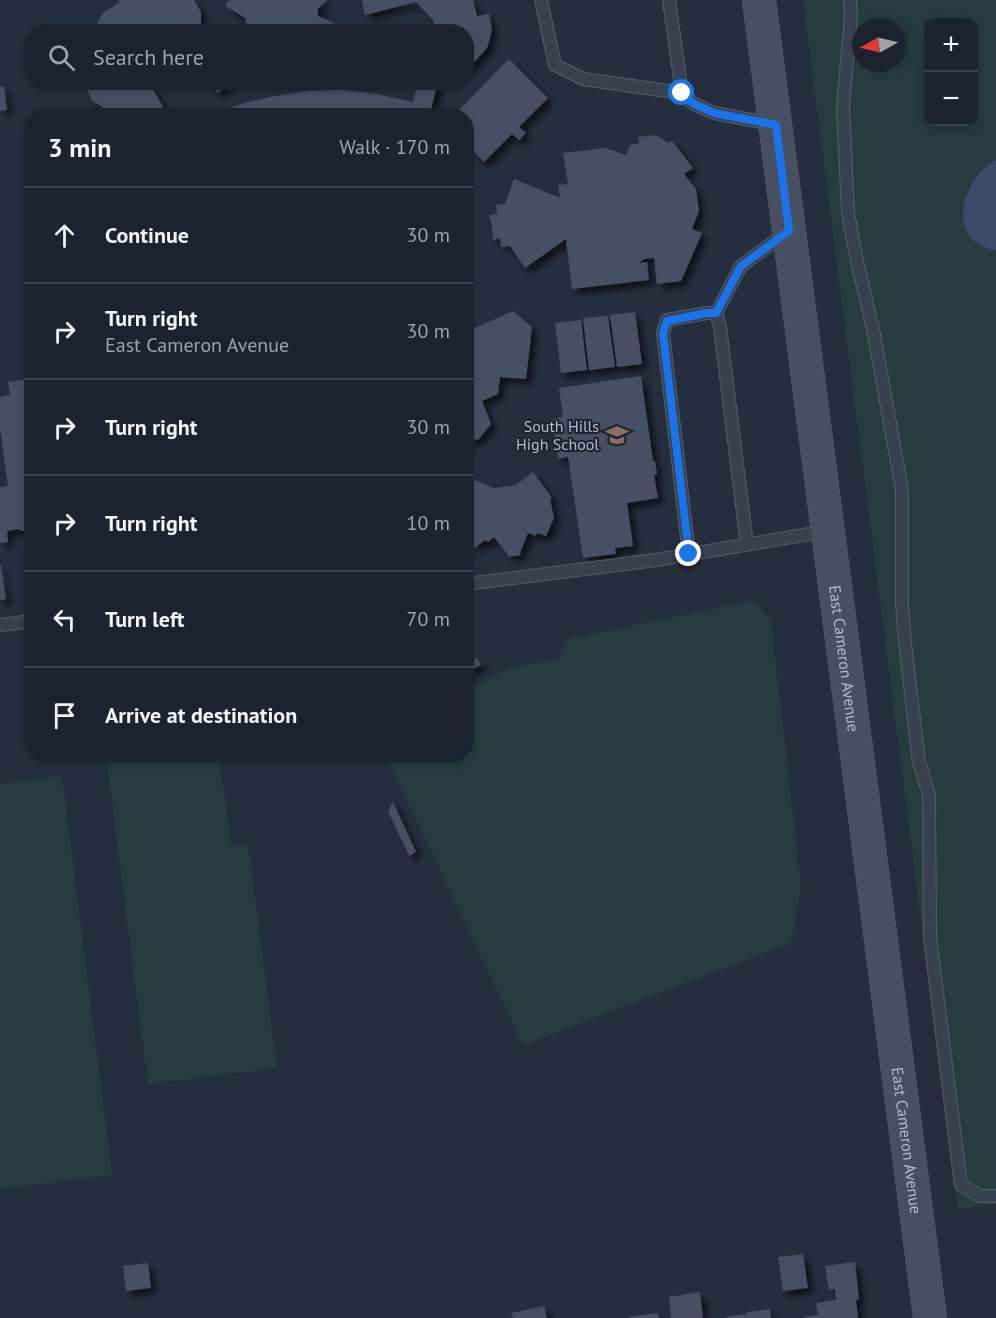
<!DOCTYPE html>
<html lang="en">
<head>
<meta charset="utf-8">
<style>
	:root { --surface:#1b232e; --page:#282f3a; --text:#f1f3f6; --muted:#a0a4aa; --line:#39404a }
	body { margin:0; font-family:"PT Sans",sans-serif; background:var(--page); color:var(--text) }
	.controls { position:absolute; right:18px; top:18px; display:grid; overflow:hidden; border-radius:12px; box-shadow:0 3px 9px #0003 }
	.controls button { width:54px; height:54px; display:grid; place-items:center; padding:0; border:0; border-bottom:2px solid var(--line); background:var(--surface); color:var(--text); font:30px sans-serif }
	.compass { position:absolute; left:852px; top:18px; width:54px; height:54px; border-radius:50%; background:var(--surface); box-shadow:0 3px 9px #0003; rotate:262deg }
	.stop { position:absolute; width:18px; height:18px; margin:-14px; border:4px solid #1a73e8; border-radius:50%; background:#fff }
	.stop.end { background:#1a73e8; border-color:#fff; box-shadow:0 2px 6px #0008 }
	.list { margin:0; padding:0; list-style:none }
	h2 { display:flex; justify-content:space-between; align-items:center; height:78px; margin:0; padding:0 24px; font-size:26px }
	h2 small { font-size:20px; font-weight:400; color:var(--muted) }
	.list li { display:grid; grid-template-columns:39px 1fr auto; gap:18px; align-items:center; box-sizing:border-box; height:96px; padding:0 24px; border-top:2px solid var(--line) }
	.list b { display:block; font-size:22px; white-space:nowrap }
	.list p { margin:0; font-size:20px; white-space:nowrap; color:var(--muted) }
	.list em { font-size:20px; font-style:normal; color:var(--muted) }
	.icon { flex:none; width:33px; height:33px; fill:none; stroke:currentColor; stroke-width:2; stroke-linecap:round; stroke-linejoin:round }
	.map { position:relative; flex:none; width:996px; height:1318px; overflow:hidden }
	.search { position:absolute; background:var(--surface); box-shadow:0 3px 9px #0003; left:24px; top:24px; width:450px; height:66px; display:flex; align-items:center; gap:15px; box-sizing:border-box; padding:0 21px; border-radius:24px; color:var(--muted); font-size:22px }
	.panel { position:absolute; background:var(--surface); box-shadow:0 3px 9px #0003; left:24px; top:108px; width:450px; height:654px; border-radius:24px }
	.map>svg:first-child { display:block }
	.green { fill:#263c3f; fill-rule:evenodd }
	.water { fill:#394c67 }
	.building { fill:#455162; filter:url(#shadow) }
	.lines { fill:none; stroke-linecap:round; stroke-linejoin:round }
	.service-casing { stroke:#565f6c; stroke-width:14 }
	.secondary-casing { stroke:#565f6c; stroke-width:34 }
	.service { stroke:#38414e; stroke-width:12 }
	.secondary { stroke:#465061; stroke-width:33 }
	.route { stroke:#1a73e8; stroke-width:8 }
	.labels { text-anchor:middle; stroke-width:4.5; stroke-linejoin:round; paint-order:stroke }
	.poi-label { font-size:16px; fill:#b4bcc9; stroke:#1d2633; text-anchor:end }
	.street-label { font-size:16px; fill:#b4bcc9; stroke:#1d2633 }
</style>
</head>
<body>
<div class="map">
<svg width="996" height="1318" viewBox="0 0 996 1318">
	<defs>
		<filter id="shadow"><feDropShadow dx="5.5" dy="5.5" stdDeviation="3" flood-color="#0009"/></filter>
	</defs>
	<rect width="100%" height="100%" fill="#242f3e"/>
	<path class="green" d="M803 0H996V1204L958 1209ZM928 22H974V122H928ZM861 27H897V63H861Z
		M755 600 771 622 801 886 791 943 523 1045 387 758 389 755 466 754 467 691 508 668 557 659 569 639Z
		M106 755H219L231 845 248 844 277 1068 148 1084Z
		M62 776 112 1175 0 1189V784Z"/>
	<path class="water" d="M996 160V250H992C986 247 977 245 972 239 951 215 971 173 996 160Z"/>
	<path class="building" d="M118 0H194L201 12V32H92L103 13 120 2Z
		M229 0H327L318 9V16L354 32H239L246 25 245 18 225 6Z
		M362 0H473L477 16 489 14 492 30 487 48 466 71V32H431L434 21 416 2 365 15Z
		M509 59 548 98 519 127 526 133 519 140 512 134 484 162 466 144V116H453Z
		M83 82H149L168 116H147L146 113 118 116 92 101Z
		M210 82H232L218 93Z
		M418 82H438L430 113 411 109 409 116 211 115 241 104 274 96 309 91 343 90 377 94 413 102Z
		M0 87H4L7 110 0 111Z
		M655 135 669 143 672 141 693 168 684 174 696 189 699 211 692 229 702 233 681 281 657 284 654 258 644 259 639 263 647 262 649 280 572 289 566 239 525 268 510 246 501 247 500 238 493 240 492 225 489 215 497 214 496 205 505 204 514 179 560 198 558 185 568 184 563 153 606 148 626 155 630 145 639 143 638 137Z
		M513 311 532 327 526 379 500 377 498 394 482 401 491 424 478 440 466 438V332Z
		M635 312 642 364 617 367 610 315Z
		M608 316 615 367 589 370 583 318Z
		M581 320 587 370 561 373 555 323Z
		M641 376 653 461H655L657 474 654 475 658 498 627 503 633 546 615 548 616 554 583 558 568 457 558 459 552 419 563 417 559 388Z
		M32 379V530L21 531 20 529 7 531 8 542 0 543V487L8 486 0 428V397L10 395 8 382Z
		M533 472 552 498 550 499 554 518 546 536 537 533 536 536 528 533 520 553 521 555 508 557V555L494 537 488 542 485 540 475 548 466 537V487L470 478 494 488 516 485Z
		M0 565H1L6 599 0 600Z
		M477 658 481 665 466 672V663Z
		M393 802 416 852 409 856 388 811Z
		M803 1254 808 1288 783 1291 778 1257Z
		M855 1262 859 1299 856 1300 858 1318H804V1317L818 1315 816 1303 836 1300 835 1289 829 1290 825 1266Z
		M148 1263 151 1288 126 1291 123 1266Z
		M700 1292 703 1318H671L669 1297Z
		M544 1306 547 1318H513L511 1313Z
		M770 1309 771 1318H726V1317L747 1314V1312Z
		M658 1313 659 1318H629V1317Z"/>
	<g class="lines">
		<g class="service-casing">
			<path id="service" d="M541 0 555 65 583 79 682 93
				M669 0 682 93 694 104 714 113 772 124
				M850 0 851 16 843 106 848 213 857 261 873 329 902 490V603L905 643 919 762 929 795 930 937 961 1185 980 1196H996
				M716 313 741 266 786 233
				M689 554 663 333 667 320 707 313H716L720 327 747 545
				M466 584 656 560 827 531
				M0 625 32 621"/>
		</g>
		<g class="secondary-casing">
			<g id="secondary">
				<path id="s1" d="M759 0 930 1318"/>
			</g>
		</g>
		<use href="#service" class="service"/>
		<use href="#secondary" class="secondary"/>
	</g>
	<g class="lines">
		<path class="route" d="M682 93 694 104 714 113 776 125 789 231 741 266 716 313H707L667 321 663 333 689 554"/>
	</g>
	<defs>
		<g id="school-bare" transform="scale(1.8)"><path d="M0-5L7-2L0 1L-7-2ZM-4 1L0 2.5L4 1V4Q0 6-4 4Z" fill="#8d6e63" stroke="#1d2633" stroke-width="2.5" paint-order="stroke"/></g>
	</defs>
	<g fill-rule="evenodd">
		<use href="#school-bare" x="617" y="435"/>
	</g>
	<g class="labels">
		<g class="poi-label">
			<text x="599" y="432">South Hills<tspan x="599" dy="18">High School</tspan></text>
		</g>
		<g class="street-label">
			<text dy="6" stroke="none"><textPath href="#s1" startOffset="664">East Cameron Avenue</textPath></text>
			<text dy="6" stroke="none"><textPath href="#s1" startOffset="1150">East Cameron Avenue</textPath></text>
		</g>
	</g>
</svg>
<div class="controls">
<button>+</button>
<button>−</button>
</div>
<svg class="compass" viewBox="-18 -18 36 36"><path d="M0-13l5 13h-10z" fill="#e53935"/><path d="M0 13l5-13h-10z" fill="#a0a4aa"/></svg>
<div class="stop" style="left:682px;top:93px"></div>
<div class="stop end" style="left:689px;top:554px"></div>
<div class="search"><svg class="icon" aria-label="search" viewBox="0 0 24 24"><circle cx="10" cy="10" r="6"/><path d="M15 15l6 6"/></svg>Search here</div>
<section class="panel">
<h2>3 min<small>Walk · 170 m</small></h2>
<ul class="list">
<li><svg class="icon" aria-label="ahead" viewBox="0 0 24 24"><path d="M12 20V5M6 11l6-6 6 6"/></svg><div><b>Continue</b></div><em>30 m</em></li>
<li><svg class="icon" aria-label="right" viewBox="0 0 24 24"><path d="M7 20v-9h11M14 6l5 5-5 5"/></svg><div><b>Turn right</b><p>East Cameron Avenue</p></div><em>30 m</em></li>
<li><svg class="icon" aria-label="right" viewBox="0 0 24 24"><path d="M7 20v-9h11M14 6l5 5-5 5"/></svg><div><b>Turn right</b></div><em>30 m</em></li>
<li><svg class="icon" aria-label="right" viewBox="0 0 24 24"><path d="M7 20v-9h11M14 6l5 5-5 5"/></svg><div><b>Turn right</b></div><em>10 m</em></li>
<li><svg class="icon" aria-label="left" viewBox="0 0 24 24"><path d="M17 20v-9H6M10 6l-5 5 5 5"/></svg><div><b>Turn left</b></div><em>70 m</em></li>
<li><svg class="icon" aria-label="arrive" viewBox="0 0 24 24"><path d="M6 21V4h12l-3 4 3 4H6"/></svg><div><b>Arrive at destination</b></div></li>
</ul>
</section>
</div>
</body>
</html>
